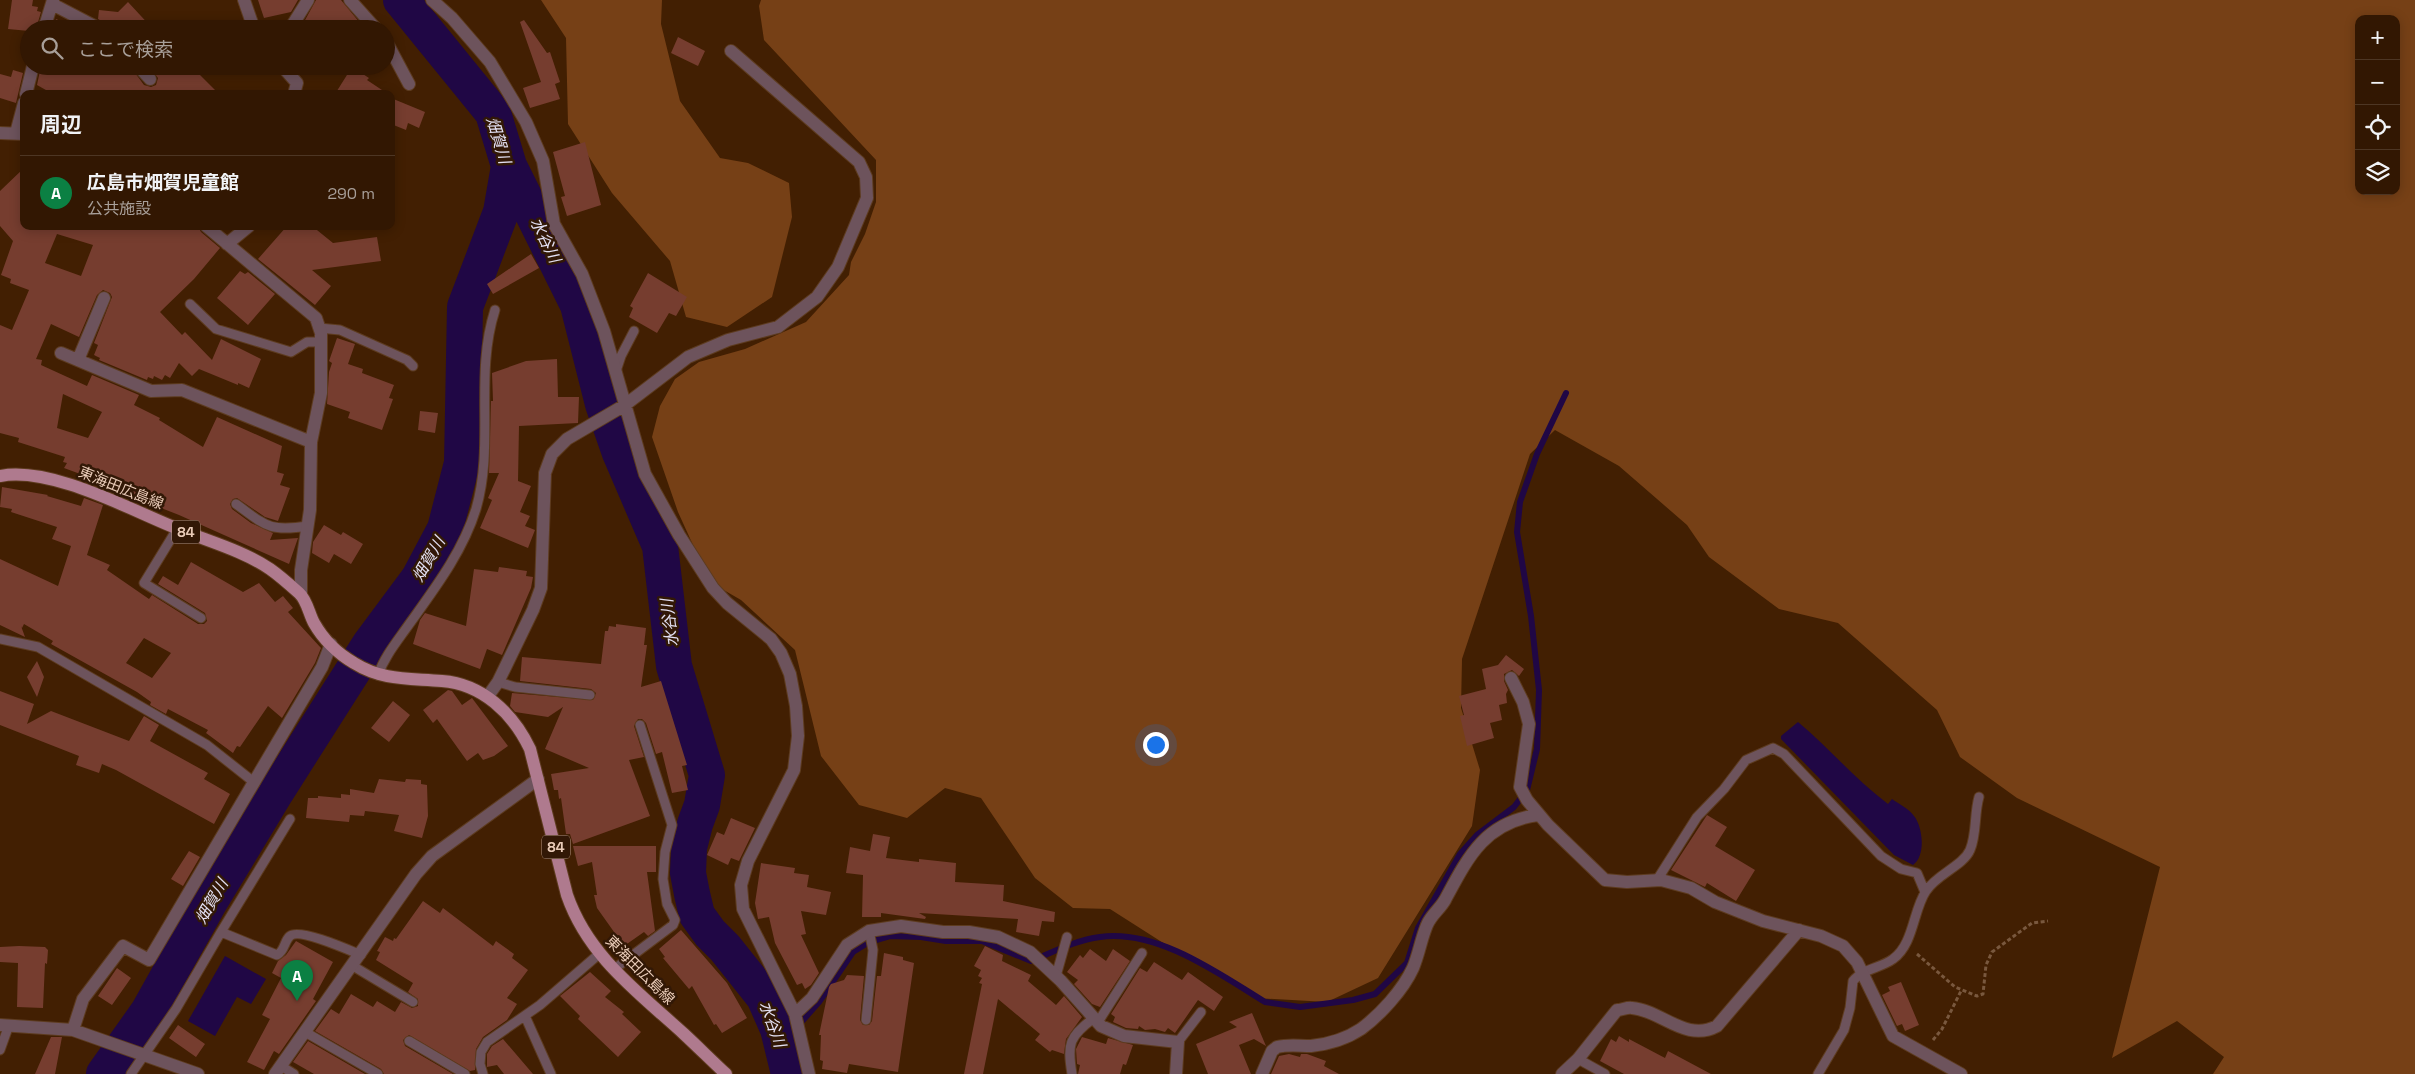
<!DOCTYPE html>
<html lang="ja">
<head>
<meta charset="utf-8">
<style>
	:root { --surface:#321702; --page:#3d2411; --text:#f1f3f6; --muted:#a89f99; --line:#4d3624; --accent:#0b8043 }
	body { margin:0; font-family:"Space Grotesk","Noto Sans JP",sans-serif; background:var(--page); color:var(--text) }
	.controls { position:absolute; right:15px; top:15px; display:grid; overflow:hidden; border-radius:10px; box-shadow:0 2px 12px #0003 }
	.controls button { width:45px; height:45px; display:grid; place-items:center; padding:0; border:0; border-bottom:1px solid var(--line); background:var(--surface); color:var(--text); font:25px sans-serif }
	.you { position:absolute; left:1155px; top:744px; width:18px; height:18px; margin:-12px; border:4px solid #fff; border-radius:50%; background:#1a73e8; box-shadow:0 0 0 8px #1a73e833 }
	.badge { display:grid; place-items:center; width:32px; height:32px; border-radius:50%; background:var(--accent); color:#fff; font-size:16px; font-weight:700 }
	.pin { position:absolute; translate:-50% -41px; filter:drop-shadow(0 1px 2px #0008) }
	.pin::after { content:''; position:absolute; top:26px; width:18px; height:15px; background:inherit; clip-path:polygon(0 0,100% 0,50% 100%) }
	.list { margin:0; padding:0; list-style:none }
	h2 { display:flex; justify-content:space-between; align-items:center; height:65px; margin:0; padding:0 20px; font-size:21px }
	h2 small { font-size:16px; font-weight:400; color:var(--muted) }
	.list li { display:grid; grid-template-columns:32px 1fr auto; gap:15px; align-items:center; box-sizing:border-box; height:75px; padding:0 20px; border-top:1px solid var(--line) }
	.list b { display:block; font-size:19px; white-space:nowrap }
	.list p { margin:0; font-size:16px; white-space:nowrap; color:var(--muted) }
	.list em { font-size:16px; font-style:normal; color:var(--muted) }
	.icon { flex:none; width:28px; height:28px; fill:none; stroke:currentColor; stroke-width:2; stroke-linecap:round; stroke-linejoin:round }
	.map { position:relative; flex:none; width:2415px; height:1074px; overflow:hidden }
	.search { position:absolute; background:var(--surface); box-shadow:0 2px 12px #0003; left:20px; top:20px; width:375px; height:55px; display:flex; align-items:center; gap:12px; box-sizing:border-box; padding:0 18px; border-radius:28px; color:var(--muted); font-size:19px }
	.panel { position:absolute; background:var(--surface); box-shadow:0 2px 12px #0003; left:20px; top:90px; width:375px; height:140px; border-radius:10px }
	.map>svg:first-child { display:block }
	.green { fill:#764016; fill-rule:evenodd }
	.water { fill:#200745 }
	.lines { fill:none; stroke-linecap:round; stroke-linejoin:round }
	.stream { stroke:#200745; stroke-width:6 }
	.river { stroke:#200745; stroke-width:36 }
	.building { fill:#763d2f; fill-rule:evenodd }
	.service-casing { stroke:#5d3b1f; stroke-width:11 }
	.minor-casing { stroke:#5d3b1f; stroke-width:14 }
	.primary-casing { stroke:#5d3b1f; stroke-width:14 }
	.path { stroke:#79583e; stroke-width:3; stroke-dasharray:4 2.5; stroke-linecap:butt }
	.service { stroke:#6d535c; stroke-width:9 }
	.minor { stroke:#6d535c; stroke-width:12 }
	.primary { stroke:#af7a8e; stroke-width:12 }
	.labels { text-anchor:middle; stroke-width:5; stroke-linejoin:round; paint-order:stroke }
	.shield { fill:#321806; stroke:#b29583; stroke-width:1 }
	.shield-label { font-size:14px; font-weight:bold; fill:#e9cbb8 }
	.street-label { font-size:15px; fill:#e9cbb8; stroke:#321806 }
	.water-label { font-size:16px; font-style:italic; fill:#e3e0f3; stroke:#321806 }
</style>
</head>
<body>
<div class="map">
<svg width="2415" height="1074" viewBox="0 0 2415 1074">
	<rect width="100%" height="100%" fill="#421f02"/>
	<path class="green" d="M541 0H662L661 24 680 101 720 158 748 163 789 183 792 217 772 297 727 327 686 317 670 261 612 193 568 124 566 38Z
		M761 0H2415V1074H2213L2224 1057 2177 1021 2112 1058 2160 867 2017 798 1960 757 1937 710 1838 623 1779 609 1709 557 1687 525 1619 466 1555 430 1530 454 1462 659 1461 708 1480 770 1472 826 1378 978 1327 1002 1256 998 1179 953 1110 909 1073 908 1035 878 981 798 945 788 907 818 859 805 821 756 795 650 741 600 715 585 698 556 678 512 652 437 660 406 675 379 699 362 745 349 806 322 849 275 851 262 865 234 876 202V160L764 40 759 6ZM2359 19H2396V191H2359Z"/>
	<path class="water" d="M1798 722C1829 748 1855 779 1888 804L1892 799C1899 804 1909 809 1914 816 1923 827 1926 856 1913 865L1894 855 1781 739V736Z
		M225 956 266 979 251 1004 237 997 215 1036 188 1021Z"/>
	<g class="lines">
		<path class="stream" d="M782 1044 819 1002 853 952 869 942 890 936 921 937 946 941H982L1031 961C1053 952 1076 940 1100 937 1157 929 1218 973 1265 1002L1300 1007 1353 1000 1375 994 1407 963 1418 928 1460 854 1477 835 1514 807 1527 790 1537 749 1539 690 1531 616 1517 532 1520 502 1537 454 1566 393"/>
		<path class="river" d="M401 0 493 113 509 166 578 305 603 404 620 453 660 546 674 666 707 775 702 805 695 824 689 848 688 873 692 894 697 915 710 933 725 948 764 997 778 1029 789 1074
			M104 1074 148 1012 209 903 276 792 370 644 419 578 445 529 462 463 465 307 501 212 509 166"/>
	</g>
	<path class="building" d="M12 0H33L32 6 38 7 37 11 41 12 36 29H29V31L8 29Z
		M258 0H298L291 12 264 18Z
		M316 0H341L365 29H304V22Z
		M128 2 153 29H108L107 24 98 19 99 10 118 12Z
		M56 19 79 29H53Z
		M524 20 547 53 550 52 560 82 555 84 560 99 530 108 523 88 541 82 520 22Z
		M678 37 705 51 698 66 671 53Z
		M41 66H130L144 85 151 87 156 85 158 78 149 66H191L219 94H53L37 85Z
		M352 67 369 78 367 80 388 94H335Z
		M13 70 23 73 16 103 0 98V74L11 77Z
		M391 98 425 112 419 128 408 123 406 130 391 124Z
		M585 142 601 205 567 216 561 197 565 196 553 152Z
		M24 168V226H198L201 232 220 248 194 279 160 312 182 335 185 332 212 360 221 339 261 359 249 388 238 383V385L199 369 192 376 179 363 170 378 165 375 162 380 154 376 153 379 148 377 147 380 99 360 100 358 94 355 98 345 94 343 112 297 110 293 103 290 97 295 79 337 51 324 36 359 42 360 41 365 87 386 92 375 139 395 134 405 160 418 159 420 203 447 217 417 282 446 277 472 284 474 280 485 290 488 278 521 265 517 237 498 233 499 230 504 232 509 251 523 273 533 270 540 298 538 289 564 179 515 156 506 154 508 109 487 108 490 90 483 91 478 64 468 67 463 63 462 65 457 18 442 19 438 0 433V325L12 330 29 290 10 283 11 279 1 275 13 241 0 226V191ZM57 234 93 245 81 276 45 263ZM63 394 102 412 88 438 57 428Z
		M287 226H312L333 243 377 237 381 261 312 270 331 286 315 305 258 259Z
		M531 254 539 268 493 294 487 284Z
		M240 271 245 274 248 272 275 294 248 325 217 298Z
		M648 273 687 297 676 316 669 313 657 333 629 317 633 308 630 306Z
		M337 338 355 344 348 364 363 369 362 373 394 385 389 398 393 399 382 430 348 418 350 412 327 404 329 372 332 363 329 361Z
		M557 359 558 397H579L578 423 519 426 518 481 531 486 520 512 530 516 525 526 535 530 528 548 480 528 492 500 488 498 499 473H489L491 401H493L492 373 526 361Z
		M420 411 438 413 435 433 418 430Z
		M2 487 48 495 47 496 81 506 84 498 103 505 87 555 110 565 107 570 149 599 152 595 198 624H204L207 621 205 613 158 584 163 576 178 585 191 562 243 592 259 583 275 602 283 596 293 608 288 612 321 648 315 663 282 718 268 706 240 747 237 746 233 753 206 733 208 730 168 709 166 714 150 705 151 702 137 692 51 644 53 641 24 624 22 628 21 626 25 637 0 625V559L58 586 71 546 52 539 57 527 11 512 12 509 0 507ZM144 638 171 653 152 678 126 663Z
		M324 525 341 535 343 532 363 544 351 564 334 554 329 563 312 553 313 542Z
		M499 567 527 571 526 576 533 577 531 588 502 655 487 649 480 669 413 644 420 620 425 613 466 626 474 569 498 572Z
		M616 624 646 628 644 645H647L641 687 661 681 687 765 682 766 688 790 672 793 662 752 656 754 646 723 642 719H638L634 726 644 757 629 760 650 816 573 844 570 834H566L561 798 559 799 558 790H554L551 774 589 768 545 749 563 707 548 717 515 712 510 706 512 693 593 700 596 693 591 689 520 681 522 657 601 664 605 631H608L609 626 616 627Z
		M1506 655 1524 669 1519 676 1512 670 1504 674V681L1508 690 1506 694 1507 703 1499 705 1502 720 1490 723 1494 738 1467 746 1460 716 1464 715 1459 696 1486 689 1482 669 1498 665Z
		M37 661 44 677 37 697 27 677Z
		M448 690 452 691 462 705 472 698 508 746 494 756 483 760 478 753 467 761 437 719 433 723 423 710Z
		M0 691 34 704 27 724 51 711 129 741 144 716 159 725 150 741 208 773 204 779 230 794 214 824 116 770 102 764 99 773 76 765 79 756 0 725Z
		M393 701 410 715 389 742 371 728Z
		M379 779 405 782 406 779 421 780V784L427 785 428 816 422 838 394 831 399 815 365 811 364 816 350 815 349 822 306 818 308 798H318V796L341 798V794L350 795V789L374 793Z
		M1707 815 1727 827 1715 846 1755 870 1736 901 1707 883 1705 887 1671 870Z
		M731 818 755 828 739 861 731 858 728 865 707 855 717 832 724 835Z
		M873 834 890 837 886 858 919 862V859L956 863 955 882 1004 885 1003 901 1055 912 1054 922 1042 921 1039 936 1016 932 1018 919 919 913 926 917 925 919 881 913V917H862L863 875 846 873 850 847 870 851Z
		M573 846H656V872H647L655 931 648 936 644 932 624 946 597 908 594 895H597L592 862 578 866Z
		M189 851 200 857 183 886 171 879Z
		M761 863 795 868 794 873 809 875 807 887 831 892 826 915 801 911 806 934 801 935 819 973 811 985 805 989 802 983 797 985 775 943 769 917 758 919 755 903Z
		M423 901 440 913 443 908 493 946 496 941 514 954 512 958 528 970 507 998 517 1004 507 1020 483 1037 476 1049 475 1070 470 1071 409 1035 403 1040 405 1046 453 1074H384L381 1069 315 1031 331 1009 339 1014 351 994 373 1007 377 1001 395 1012 401 1002 412 1008 418 1006V999L408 992 413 983 376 960 380 952 377 951 385 937 393 941 394 938 396 939Z
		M681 930 727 983 747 1018 722 1033 716 1024 714 1025 692 986 689 989 663 958 665 957 659 949Z
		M296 941 333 962 313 999 316 1001 279 1054 274 1051 264 1070 247 1062 270 1019 262 1015 281 978 272 973 278 961 286 955Z
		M19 946 45 947 48 950 47 964 45 963 43 1008 17 1007 18 963 0 962V947Z
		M985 946 1003 955 1002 961 1031 975 1028 981 1056 1005 1064 996 1082 1017 1066 1039 1064 1054 1052 1050 1050 1052 1035 1040 1040 1034 998 999 983 1074H964L982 984 979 983 982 978 978 976 981 970 974 966Z
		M1090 949 1106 961 1113 949 1130 961 1100 1007 1092 1004 1074 984 1078 980 1067 972 1080 955 1083 958Z
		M884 953 903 957V960L914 963 898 1072 849 1064 847 1073 822 1069 823 1061 820 1060 821 1035H819L829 987 831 984 844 980 847 975 864 976 860 1020 863 1025H869L872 1021 877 976H881Z
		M1154 962 1182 980 1188 972 1223 997 1214 1011 1198 1000 1175 1033 1168 1028 1165 1032 1155 1029 1145 1030 1139 1026 1138 1029 1126 1028 1113 1022 1115 1017 1111 1014 1140 968 1147 972Z
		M117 968 131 978 112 1005 98 996Z
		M590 972 611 991 605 997 624 1012 622 1014 641 1032 618 1057 578 1019 580 1016 560 996Z
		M1901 982 1919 1025 1905 1031 1902 1024 1897 1026 1882 995 1890 991 1888 987Z
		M1252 1013 1266 1046 1254 1039 1239 1045 1251 1074H1208L1196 1044 1237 1027 1229 1022Z
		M178 1025 205 1044 196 1057 169 1038Z
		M1619 1036 1629 1042V1039L1665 1058 1668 1051 1711 1074H1624L1600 1061 1611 1039 1616 1042Z
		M51 1037H62L55 1074H35Z
		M1082 1037 1106 1044 1108 1038 1133 1045 1126 1065 1123 1064 1120 1074H1078L1080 1065 1077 1064 1076 1049Z
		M503 1039 533 1074H504L497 1065 487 1067V1054L492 1046Z
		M308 1041 365 1074H314L293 1062Z
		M1289 1054 1300 1057 1301 1054H1307L1326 1061 1324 1066 1339 1074H1271L1279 1056Z"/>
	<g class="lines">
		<g class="service-casing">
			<path id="service" d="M190 304 216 329 291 352 307 342H320
				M319 328 340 330 407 360 413 366
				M616 371 621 356 634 331
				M236 504C266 526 269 532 308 526
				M177 529 144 583 201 618
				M0 639 38 647 207 745 255 783
				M378 675C384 658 395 644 405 630 432 592 462 554 476 509 495 444 474 375 495 310
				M498 682 515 687 590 695
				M1657 880 1697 817 1724 789 1746 760 1773 748 1784 754 1881 856 1901 869 1917 873 1925 892
				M221 932 290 819
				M353 966 413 1002
				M613 970 673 925 675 920 667 904 663 879 665 852 672 825 640 725
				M1056 976 1067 937
				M525 1016 551 1074
				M866 1020 873 950 869 931
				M1098 1022 1142 953
				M305 1032 378 1074
				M409 1041 465 1074
				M1178 1042 1201 1012
				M0 1050 9 1025
				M1578 1059 1605 1074
				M281 1066 294 1074
				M131 1074 176 1009 221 932 277 955C285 951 284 941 290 936 299 928 349 950 361 955
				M483 1074 480 1064 481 1052 487 1042 540 1005 599 954
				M1072 1074C1067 1044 1069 1036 1094 1018
				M1818 1074 1844 1030 1850 1008 1853 981C1862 969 1881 968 1893 959 1914 944 1913 910 1926 891 1937 874 1963 866 1970 850 1977 834 1974 814 1979 797"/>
		</g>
		<g class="minor-casing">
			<path id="minor" d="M244 0 252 23 257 29
				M350 0 376 29
				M432 0 452 18 490 62 526 122 543 161 554 224 582 274 604 331 645 474 679 535 713 588 727 603 771 639 781 653 790 674 796 706 798 736 794 770 748 861 741 885 743 909 795 1014 809 1074
				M52 4 100 29
				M44 29 53 0
				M290 29 308 0
				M386 41 409 84
				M138 66 150 79
				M282 66 297 83 294 94
				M26 94 33 66
				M0 133 24 134
				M16 133 24 103
				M206 226 316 318 321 333V393L311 442 310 510 301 570V595
				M227 244 249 226
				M61 353 151 391 182 390 311 442
				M78 360 104 298
				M1511 678 1523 702 1529 724 1520 787 1527 800 1548 825 1605 880 1627 882 1661 880 1691 888 1715 902 1763 921 1821 936 1843 946 1857 962 1893 1036 1961 1074
				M488 696 498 682 533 610 541 588 545 473 552 454 567 439 625 405 688 357 728 340 778 327 817 297 838 267 867 198 866 177 859 162 731 51
				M795 1014 812 998 847 945 869 931 901 926 943 932H969L998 937 1030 952 1061 981 1101 1026 1124 1036 1178 1042 1176 1074
				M0 1025 73 1030 198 1074
				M73 1030 83 999 123 946 149 960 322 667 331 644
				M275 1074 416 874 432 856 538 779
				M1262 1074 1272 1051 1277 1047C1289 1044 1299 1046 1311 1046 1329 1044 1346 1039 1361 1029 1380 1015 1403 990 1413 968 1419 954 1421 939 1427 925 1431 915 1440 909 1445 900 1468 857 1485 822 1538 815
				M1562 1074 1578 1059 1617 1010C1621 1010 1628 1007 1632 1008 1661 1010 1686 1043 1717 1026L1799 930"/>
		</g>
		<g class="primary-casing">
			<path id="primary" d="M0 476C50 466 129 509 176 528 207 541 242 550 270 569 280 576 290 585 299 593 307 600 309 614 314 623 323 639 338 654 354 663 383 681 409 678 442 681 482 684 513 713 530 749L567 895C588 956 638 992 684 1034 698 1047 712 1061 726 1074"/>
		</g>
		<path class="path" d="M1917 954 1955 987 1977 996 1983 994 1986 965 1992 952 2032 923 2048 921
			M1933 1040 1942 1029 1961 991"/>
		<use href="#service" class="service"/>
		<use href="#minor" class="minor"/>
		<use href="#primary" class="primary"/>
	</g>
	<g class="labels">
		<g class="shield">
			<rect x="172" y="520.5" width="28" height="23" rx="4"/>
			<rect x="542" y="835.5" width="28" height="23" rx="4"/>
		</g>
		<g class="shield-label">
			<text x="186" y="537">84</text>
			<text x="556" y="852">84</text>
		</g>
		<g class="street-label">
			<text transform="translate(121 488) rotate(22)" y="5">東海田広島線</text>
			<text transform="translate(640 970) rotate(45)" y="5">東海田広島線</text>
		</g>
		<g class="water-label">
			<text transform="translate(499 140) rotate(73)" y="6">畑賀川</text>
			<text transform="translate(546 240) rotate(64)" y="6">水谷川</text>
			<text transform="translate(428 559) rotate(-60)" y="6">畑賀川</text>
			<text transform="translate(669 623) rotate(-97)" y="6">水谷川</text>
			<text transform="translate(211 901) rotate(-60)" y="6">畑賀川</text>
			<text transform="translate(773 1024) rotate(70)" y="6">水谷川</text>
		</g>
	</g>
</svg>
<div class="controls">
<button>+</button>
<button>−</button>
<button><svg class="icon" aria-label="locate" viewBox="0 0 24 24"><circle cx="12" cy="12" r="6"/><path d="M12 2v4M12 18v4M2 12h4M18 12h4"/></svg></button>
<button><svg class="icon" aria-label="layers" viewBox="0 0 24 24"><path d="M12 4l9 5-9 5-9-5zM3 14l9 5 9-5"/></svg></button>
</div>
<div class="you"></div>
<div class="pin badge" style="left:297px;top:1001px">A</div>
<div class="search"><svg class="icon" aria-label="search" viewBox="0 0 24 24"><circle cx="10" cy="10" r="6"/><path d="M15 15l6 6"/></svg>ここで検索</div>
<section class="panel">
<h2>周辺<small></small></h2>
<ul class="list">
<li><span class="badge">A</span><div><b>広島市畑賀児童館</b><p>公共施設</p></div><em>290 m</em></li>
</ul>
</section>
</div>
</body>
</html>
